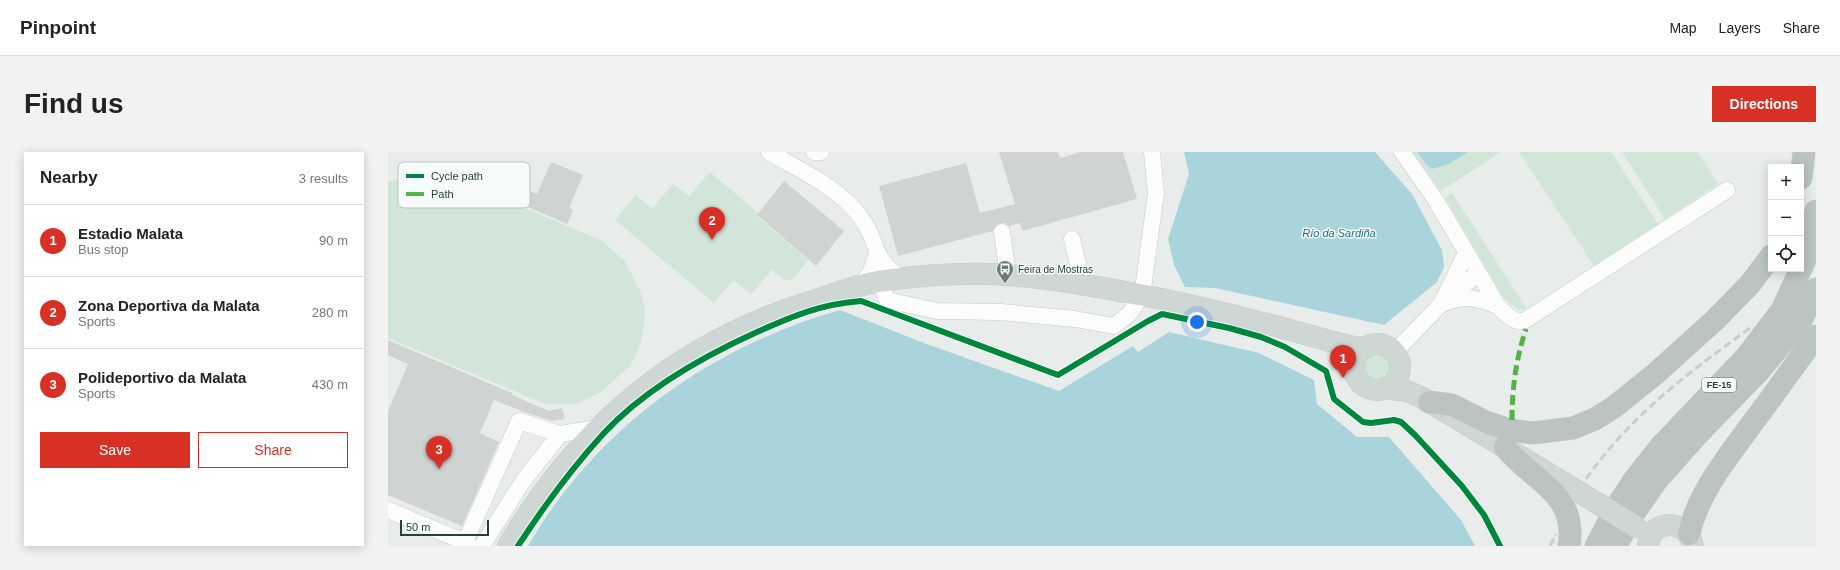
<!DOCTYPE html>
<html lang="en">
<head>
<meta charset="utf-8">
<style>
	:root { --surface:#fff; --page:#f2f2f2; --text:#222; --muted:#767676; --line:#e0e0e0; --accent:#d93025 }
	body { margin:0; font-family:Helvetica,sans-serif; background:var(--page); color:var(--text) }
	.controls { position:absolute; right:12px; top:12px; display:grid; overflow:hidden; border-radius:0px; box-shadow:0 2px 10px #0003 }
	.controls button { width:36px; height:36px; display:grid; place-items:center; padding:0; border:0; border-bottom:1px solid var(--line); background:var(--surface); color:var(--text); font:20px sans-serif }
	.scale { position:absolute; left:12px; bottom:10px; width:89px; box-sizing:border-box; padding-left:4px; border:2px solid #24423a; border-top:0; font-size:11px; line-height:14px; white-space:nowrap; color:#24423a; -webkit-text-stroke:3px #f7fbf9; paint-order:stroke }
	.you { position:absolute; left:809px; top:170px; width:14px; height:14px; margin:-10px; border:3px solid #fff; border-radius:50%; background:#1a73e8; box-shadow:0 0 0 6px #1a73e833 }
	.badge { display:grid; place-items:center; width:26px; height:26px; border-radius:50%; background:var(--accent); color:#fff; font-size:13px; font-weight:700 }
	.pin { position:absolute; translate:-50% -33px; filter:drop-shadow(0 1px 2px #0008) }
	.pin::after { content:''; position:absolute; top:21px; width:14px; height:12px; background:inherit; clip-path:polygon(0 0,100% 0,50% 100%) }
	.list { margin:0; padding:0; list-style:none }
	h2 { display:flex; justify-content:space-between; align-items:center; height:52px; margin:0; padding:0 16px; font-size:17px }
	h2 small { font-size:13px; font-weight:400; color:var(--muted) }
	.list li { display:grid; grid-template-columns:26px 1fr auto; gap:12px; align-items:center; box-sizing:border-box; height:72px; padding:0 16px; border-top:1px solid var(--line) }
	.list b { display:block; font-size:15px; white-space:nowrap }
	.list p { margin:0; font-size:13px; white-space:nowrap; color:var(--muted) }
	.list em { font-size:13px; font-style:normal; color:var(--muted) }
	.actions { display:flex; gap:8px; padding:12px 16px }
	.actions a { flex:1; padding:9px 0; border:1px solid var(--accent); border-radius:0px; text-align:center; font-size:14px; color:var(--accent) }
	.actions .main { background:var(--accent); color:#fff }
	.icon { flex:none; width:22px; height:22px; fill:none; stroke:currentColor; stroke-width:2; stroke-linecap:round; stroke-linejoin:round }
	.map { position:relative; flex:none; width:1428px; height:394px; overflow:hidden; border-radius:0px }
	header { display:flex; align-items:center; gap:24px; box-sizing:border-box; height:56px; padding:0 20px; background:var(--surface); border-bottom:1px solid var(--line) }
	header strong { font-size:19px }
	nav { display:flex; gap:22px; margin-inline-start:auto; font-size:14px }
	.intro { display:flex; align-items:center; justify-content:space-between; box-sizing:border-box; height:96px; padding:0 24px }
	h1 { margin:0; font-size:28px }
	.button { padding:10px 18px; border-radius:0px; background:var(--accent); color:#fff; font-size:14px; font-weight:700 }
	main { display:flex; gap:24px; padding:0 24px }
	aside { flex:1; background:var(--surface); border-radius:0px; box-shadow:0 2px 10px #0003 }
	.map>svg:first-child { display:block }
	.green { fill:#d1e6d8 }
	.water { fill:#a9d4db }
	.building { fill:#cfd4d2 }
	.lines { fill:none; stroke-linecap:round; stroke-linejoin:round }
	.minor-casing { stroke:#c5cac8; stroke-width:17 }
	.major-casing { stroke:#c3ccc9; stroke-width:22 }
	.highway-casing { stroke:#c3ccc9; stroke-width:23 }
	.minor { stroke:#fcfcfc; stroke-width:16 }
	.major { stroke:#cfd7d5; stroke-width:21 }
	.highway { stroke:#bcc4c2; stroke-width:22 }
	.rail { stroke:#c9cdcc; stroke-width:3; stroke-dasharray:8 4; stroke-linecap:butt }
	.major-bridge-casing { stroke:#c3ccc9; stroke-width:22; stroke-linecap:butt }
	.major-bridge { stroke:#cfd7d5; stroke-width:21 }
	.quiet { stroke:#55b346; stroke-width:5; stroke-dasharray:10 5; stroke-linecap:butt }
	.cycleway-casing { stroke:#f7fbf9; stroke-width:8 }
	.cycleway { stroke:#00873e; stroke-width:6 }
	.labels { text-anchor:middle; stroke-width:3; stroke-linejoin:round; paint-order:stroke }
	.shield { fill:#f7fbf9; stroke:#637a73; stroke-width:1 }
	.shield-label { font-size:9px; font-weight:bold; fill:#24423a }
	.poi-label { font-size:10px; fill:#24423a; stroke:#f7fbf9; text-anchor:start }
	.water-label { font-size:11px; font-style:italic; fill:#1c6f80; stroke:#f7fbf9 }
	.key { fill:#f7fbf9; stroke:#b8c4c0; stroke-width:1 }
	.key-label { font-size:11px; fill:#24423a }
</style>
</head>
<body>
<header>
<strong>Pinpoint</strong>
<nav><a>Map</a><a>Layers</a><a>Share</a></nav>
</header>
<div class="intro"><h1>Find us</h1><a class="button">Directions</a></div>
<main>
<aside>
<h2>Nearby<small>3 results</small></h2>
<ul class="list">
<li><span class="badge">1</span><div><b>Estadio Malata</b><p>Bus stop</p></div><em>90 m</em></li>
<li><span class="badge">2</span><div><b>Zona Deportiva da Malata</b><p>Sports</p></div><em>280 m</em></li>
<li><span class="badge">3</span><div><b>Polideportivo da Malata</b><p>Sports</p></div><em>430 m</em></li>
</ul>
<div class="actions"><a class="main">Save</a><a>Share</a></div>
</aside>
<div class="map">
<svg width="1428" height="394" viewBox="0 0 1428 394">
	<rect width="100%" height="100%" fill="#e8edeb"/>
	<path class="green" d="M1024 0H1029L1039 13 1045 17 1061 12 1080 0H1113L1053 39Z
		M1131 0H1223L1270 72 1206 114Z
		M1234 0H1310L1330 32 1277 67Z
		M322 20 370 61 369 64 420 108 404 128H396L384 118 363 142 345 128 326 151 227 68 248 43 264 57 285 32 301 44Z
		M40 21 62 24 214 89 237 109 252 139 257 156 256 176 252 193 243 213 213 240 188 252H157L0 186V30L22 22Z
		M1064 41 1139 157 1130 158 1116 146 1057 46Z
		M974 215a14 14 0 1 1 28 0a14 14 0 1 1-28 0Z"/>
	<path class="water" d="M796 0H987L1024 42 1054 98 1056 115 1049 130 996 173 827 136 797 135 786 113 780 87 801 22Z
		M1029 0H1080L1061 12 1045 17 1039 13Z
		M452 158 536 191 671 239 745 194 750 200 781 180 871 201 926 228 929 252 969 285H1001L1073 368 1087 394H140C208 276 322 195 452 158Z"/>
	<path class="building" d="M611 0H670L672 6 693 0H735L749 47 634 79 632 71 621 74 617 71H612L608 73 605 79 510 104 491 34 578 11 592 61 627 52Z
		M163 10 195 23 181 56 185 58 179 72 77 28 82 14 149 42Z
		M396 29 456 79 428 114 369 63Z
		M0 188 124 241V243L161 259 174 256 177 267 164 269 136 260 106 248 92 281 111 290 74 374 0 343V259L20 212 0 203Z"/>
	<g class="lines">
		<g class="minor-casing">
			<path id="minor" d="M381 0C413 19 451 35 473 66 493 92 481 107 516 127
				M426 0H433
				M1014 0 1047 47 1110 154C1118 162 1124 170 1136 169L1339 38
				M614 80 620 123
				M684 87 695 133
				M1078 101 1053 152C1077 143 1087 145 1110 154
				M492 129 499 148 549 159 613 160 687 167 726 174 741 162 754 144 768 41 764 0
				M472 134 482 121 489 103
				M1007 200 1053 152 1090 121
				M0 358 77 390 82 394
				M77 390 131 269 172 282 209 276
				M94 394 135 329 172 282"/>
		</g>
		<g class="major-casing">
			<path id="major" d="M966 215a23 23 0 1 1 46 0a23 23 0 1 1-46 0Z
				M997 236 1019 239 1035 246 1209 351
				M120 394C193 270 295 187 434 146 453 140 474 131 494 129 535 123 579 120 620 123 664 126 710 135 754 143 805 153 858 166 909 180 931 185 951 194 974 196
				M1260 394C1262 366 1300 366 1305 394"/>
		</g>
		<g class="highway-casing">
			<path id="highway" d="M1413 26 1416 0
				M1041 250 1064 253 1098 270 1122 278 1145 281 1185 276 1207 267 1226 255 1266 223 1327 168 1363 131 1383 104
				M1117 295C1144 329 1190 341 1181 394
				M1301 382C1310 341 1339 306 1363 273 1385 244 1406 214 1428 184
				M1208 394 1231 351 1246 328 1272 295 1359 204 1394 158 1417 108 1428 59
				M1228 394 1244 364 1269 328 1309 283 1372 218 1414 167 1428 137"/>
		</g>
		<use href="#minor" class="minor"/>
		<use href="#major" class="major"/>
		<use href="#highway" class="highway"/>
		<path class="rail" d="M1198 327C1245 261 1298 223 1362 176
			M1162 394 1168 382"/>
		<g class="major-bridge-casing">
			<path id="major-bridge" d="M1209 351 1250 376"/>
		</g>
		<use href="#major-bridge" class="major-bridge"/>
		<path class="quiet" d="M1124 268C1124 236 1128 207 1138 177"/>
		<g class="cycleway-casing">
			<path id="cycleway" d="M130 394C156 354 184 316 216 281 256 238 316 204 369 180 405 164 433 152 473 149L670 223 760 169 774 162 841 176 873 185 897 195 938 219 946 247 975 270 983 271 1006 268 1013 270 1027 283 1074 334 1096 363 1112 394"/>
		</g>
		<use href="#cycleway" class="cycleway"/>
	</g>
	<defs>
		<g id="bus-pin" transform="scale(0.9)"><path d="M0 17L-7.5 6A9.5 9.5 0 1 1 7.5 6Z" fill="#697e78" stroke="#f7fbf9"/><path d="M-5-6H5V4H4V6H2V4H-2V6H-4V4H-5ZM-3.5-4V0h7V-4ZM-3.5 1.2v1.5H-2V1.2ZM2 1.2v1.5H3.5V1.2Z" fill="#fff"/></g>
	</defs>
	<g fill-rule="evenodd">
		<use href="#bus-pin" x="617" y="117"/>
	</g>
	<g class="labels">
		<rect class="shield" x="1314" y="226" width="34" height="14" rx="3"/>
		<g class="shield-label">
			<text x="1331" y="236">FE-15</text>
		</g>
		<g class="poi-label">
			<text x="630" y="121">Feira de Mostras</text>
		</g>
		<g class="water-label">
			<text x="951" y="85">Río da Sardiña</text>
		</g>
	</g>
	<rect x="10" y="10" width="132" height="46" rx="6" class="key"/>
	<rect x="18" y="22" width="18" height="4" fill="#00873e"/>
	<rect x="18" y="40" width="18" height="4" fill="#55b346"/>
	<g class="key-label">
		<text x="43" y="28">Cycle path</text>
		<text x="43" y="46">Path</text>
	</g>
</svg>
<div class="controls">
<button>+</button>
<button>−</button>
<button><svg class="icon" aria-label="locate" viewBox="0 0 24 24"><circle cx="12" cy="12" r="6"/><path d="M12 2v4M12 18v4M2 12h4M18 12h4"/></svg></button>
</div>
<div class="scale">50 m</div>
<div class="you"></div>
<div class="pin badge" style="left:955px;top:226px">1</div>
<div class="pin badge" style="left:324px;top:88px">2</div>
<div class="pin badge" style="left:51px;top:317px">3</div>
</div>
</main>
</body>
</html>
